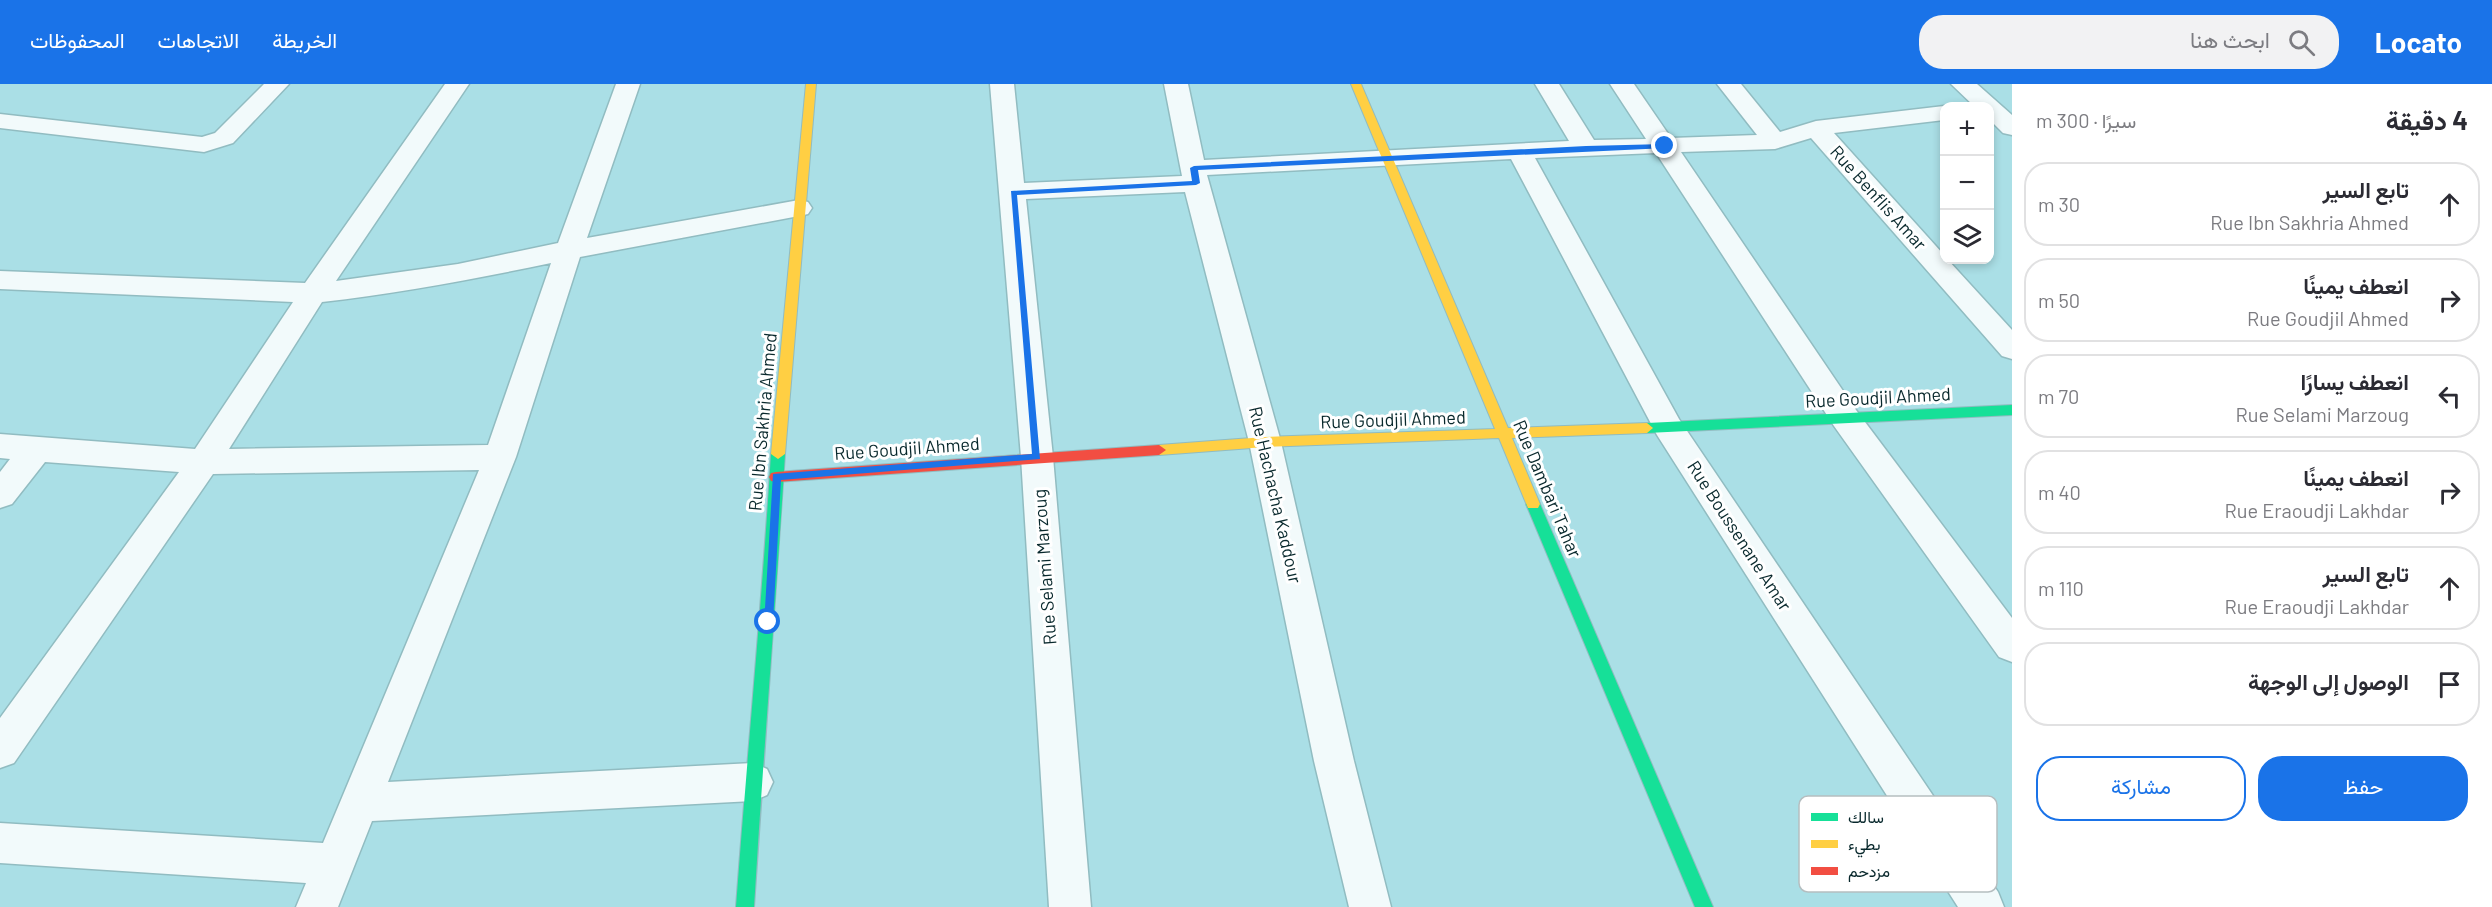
<!DOCTYPE html>
<html lang="ar">
<head>
<meta charset="utf-8">
<style>
	:root { --surface:#fff; --page:#f2f2f3; --text:#2b2b33; --muted:#7c7c81; --line:#e1e1e2; --accent:#1a73e8 }
	body { margin:0; font-family:Barlow,Vazirmatn,sans-serif; background:var(--page); color:var(--text); direction:rtl }
	.controls { position:absolute; right:18px; top:18px; display:grid; overflow:hidden; border-radius:12px; box-shadow:0 3px 9px #0003 }
	.controls button { width:54px; height:54px; display:grid; place-items:center; padding:0; border:0; border-bottom:2px solid var(--line); background:var(--surface); color:var(--text); font:30px sans-serif }
	.stop { position:absolute; width:18px; height:18px; margin:-14px; border:4px solid #1a73e8; border-radius:50%; background:#fff }
	.stop.end { background:#1a73e8; border-color:#fff; box-shadow:0 2px 6px #0008 }
	.list { margin:0; padding:0; list-style:none }
	h2 { display:flex; justify-content:space-between; align-items:center; height:78px; margin:0; padding:0 24px; font-size:26px }
	h2 small { font-size:20px; font-weight:400; color:var(--muted) }
	.list li { display:grid; grid-template-columns:39px 1fr auto; gap:18px; align-items:center; box-sizing:border-box; height:84px; margin:0 12px 12px; padding:0 12px; border:2px solid var(--line); border-radius:24px }
	.list b { display:block; font-size:22px; white-space:nowrap }
	.list p { margin:0; font-size:20px; white-space:nowrap; color:var(--muted) }
	.list em { font-size:20px; font-style:normal; color:var(--muted) }
	.actions { display:flex; gap:12px; padding:18px 24px }
	.actions a { flex:1; padding:14px 0; border:2px solid var(--accent); border-radius:24px; text-align:center; font-size:21px; color:var(--accent) }
	.actions .main { background:var(--accent); color:#fff }
	.icon { flex:none; width:33px; height:33px; fill:none; stroke:currentColor; stroke-width:2; stroke-linecap:round; stroke-linejoin:round }
	.map { position:relative; flex:none; width:2012px; height:823px; overflow:hidden; direction:ltr }
	header { display:flex; align-items:center; gap:36px; box-sizing:border-box; height:84px; padding:0 30px; background:var(--accent); color:#fff }
	header strong { font-size:28px }
	nav { display:flex; gap:33px; margin-inline-start:auto; font-size:21px }
	.search { width:420px; height:54px; background:var(--page); display:flex; align-items:center; gap:15px; box-sizing:border-box; padding:0 21px; border-radius:24px; color:var(--muted); font-size:22px }
	main { display:flex }
	aside { flex:1; background:var(--surface) }
	.map>svg:first-child { display:block }
	.lines { fill:none; stroke-linecap:round; stroke-linejoin:round }
	.street-casing { stroke:#91bcc1; stroke-width:3 }
	.fast-casing { stroke:#91bcc1; stroke-width:2 }
	.slow-casing { stroke:#91bcc1; stroke-width:2 }
	.jam-casing { stroke:#91bcc1; stroke-width:2 }
	.street { fill:#f2fafb; fill-rule:evenodd }
	.fast { fill:#16e098; fill-rule:evenodd }
	.slow { fill:#ffcf43; fill-rule:evenodd }
	.jam { fill:#f24e42; fill-rule:evenodd }
	.route { fill:#1a73e8 }
	.labels { text-anchor:middle; stroke-width:6; stroke-linejoin:round; paint-order:stroke }
	.street-label { font-size:18px; fill:#08282c; stroke:#fff }
	.key { fill:#fff; stroke:#b5bec0; stroke-width:1.5 }
	.key-label { font-size:16px; fill:#08282c }
</style>
</head>
<body>
<header>
<strong>Locato</strong>
<div class="search"><svg class="icon" aria-label="search" viewBox="0 0 24 24"><circle cx="10" cy="10" r="6"/><path d="M15 15l6 6"/></svg>ابحث هنا</div>
<nav><a>الخريطة</a><a>الاتجاهات</a><a>المحفوظات</a></nav>
</header>
<main>
<aside>
<h2>4 دقيقة<small>سيرًا · 300 m</small></h2>
<ul class="list">
<li><svg class="icon" aria-label="ahead" viewBox="0 0 24 24"><path d="M12 20V5M6 11l6-6 6 6"/></svg><div><b>تابع السير</b><p>Rue Ibn Sakhria Ahmed</p></div><em>30 m</em></li>
<li><svg class="icon" aria-label="right" viewBox="0 0 24 24"><path d="M7 20v-9h11M14 6l5 5-5 5"/></svg><div><b>انعطف يمينًا</b><p>Rue Goudjil Ahmed</p></div><em>50 m</em></li>
<li><svg class="icon" aria-label="left" viewBox="0 0 24 24"><path d="M17 20v-9H6M10 6l-5 5 5 5"/></svg><div><b>انعطف يسارًا</b><p>Rue Selami Marzoug</p></div><em>70 m</em></li>
<li><svg class="icon" aria-label="right" viewBox="0 0 24 24"><path d="M7 20v-9h11M14 6l5 5-5 5"/></svg><div><b>انعطف يمينًا</b><p>Rue Eraoudji Lakhdar</p></div><em>40 m</em></li>
<li><svg class="icon" aria-label="ahead" viewBox="0 0 24 24"><path d="M12 20V5M6 11l6-6 6 6"/></svg><div><b>تابع السير</b><p>Rue Eraoudji Lakhdar</p></div><em>110 m</em></li>
<li><svg class="icon" aria-label="arrive" viewBox="0 0 24 24"><path d="M6 21V4h12l-3 4 3 4H6"/></svg><div><b>الوصول إلى الوجهة</b></div></li>
</ul>
<div class="actions"><a class="main">حفظ</a><a>مشاركة</a></div>
</aside>
<div class="map">
<svg width="2012" height="823" viewBox="0 0 2012 823">
	<rect width="100%" height="100%" fill="#aadfe6"/>
	<g class="lines">
		<g class="street-casing">
			<path id="street" d="M264 0H289L233 59 204 68 0 44V30L202 53 215 49Z
				M445 0H469L336 197 458 180 558 159 616 0H640L587 154 799 116 808 118 812 124 808 130 799 132 580 173 516 373 388 698 753 679 767 685 773 698 767 711 753 717 372 737 338 823H296L306 799 0 779V739L323 759 479 386 213 390 14 679 0 684V634L179 388 45 378 12 420 0 424V388L10 375 0 374V350L195 365 293 218 0 205V187L305 199ZM551 179 488 361 229 365 322 218C399 209 475 195 551 179Z
				M990 0H1014L1024 99 1182 92 1164 0H1188L1204 76 1569 57 1535 0H1559L1594 56 1646 55 1610 0H1634L1671 54 1757 51 1717 0H1741L1780 48 1816 37 1944 22H1947H1944V36L1834 49 1944 171V176H1948L2012 246V275L2002 272 1811 54 1775 65 1681 68 1856 326 2012 534V578L1999 573 1834 342 1656 69 1535 74 1679 335 1998 808 2004 823H1958L1657 351 1511 75 1207 91 1281 358 1354 677 1391 823H1349L1314 677 1249 358 1185 108 1026 115 1053 373 1091 823H1049L1021 373Z
				M1951 0H1977L2012 31V51L2003 49 1990 36V22H1974Z"/>
		</g>
		<g class="fast-casing">
			<path id="fast" d="M2012 321V331L1647 349 1641 344 1647 339Z
				M778 365 785 370C776 521 763 672 754 823H736C747 672 762 521 771 370Z
				M1533 415 1538 416 1540 420 1713 823H1695L1526 420 1528 416Z"/>
		</g>
		<g class="slow-casing">
			<path id="slow" d="M806 0H816L785 370 778 375 771 370Z
				M1351 0H1361L1508 344 1647 339 1653 344 1647 349 1512 354 1540 420 1538 424H1528L1499 354 1265 363 1159 371 1152 366 1159 361 1265 353 1495 345Z"/>
		</g>
		<g class="jam-casing">
			<path id="jam" d="M1159 361 1166 366 1159 371 776 398 771 397 769 393 771 389 776 388Z"/>
		</g>
		<use href="#street" class="street"/>
		<use href="#fast" class="fast"/>
		<use href="#slow" class="slow"/>
		<use href="#jam" class="jam"/>
	</g>
	<path class="route" d="M1665 60 1667 64 1198 86 1200 99 1196 101 1017 111 1040 375 781 396 773 538 772 541H764L773 390 1032 370 1011 107 1192 97 1190 84 1194 82 1586 62Z"/>
	<g class="labels">
		<g class="street-label">
			<text transform="translate(1878 114) rotate(48)" y="6">Rue Benflis Amar</text>
			<text transform="translate(1878 314) rotate(-3)" y="6">Rue Goudjil Ahmed</text>
			<text transform="translate(1393 336) rotate(-2)" y="6">Rue Goudjil Ahmed</text>
			<text transform="translate(763 338) rotate(-85)" y="6">Rue Ibn Sakhria Ahmed</text>
			<text transform="translate(907 365) rotate(-4)" y="6">Rue Goudjil Ahmed</text>
			<text transform="translate(1547 405) rotate(67)" y="6">Rue Dambari Tahar</text>
			<text transform="translate(1275 411) rotate(77)" y="6">Rue Hachacha Kaddour</text>
			<text transform="translate(1739 452) rotate(57)" y="6">Rue Boussenane Amar</text>
			<text transform="translate(1045 483) rotate(-94)" y="6">Rue Selami Marzoug</text>
		</g>
	</g>
	<rect x="1799" y="712" width="198" height="96" rx="9" class="key"/>
	<rect x="1811" y="729" width="27" height="8" fill="#16e098"/>
	<rect x="1811" y="756" width="27" height="8" fill="#ffcf43"/>
	<rect x="1811" y="783" width="27" height="8" fill="#f24e42"/>
	<g class="key-label">
		<text x="1848" y="739">سالك</text>
		<text x="1848" y="766">بطيء</text>
		<text x="1848" y="793">مزدحم</text>
	</g>
</svg>
<div class="controls">
<button>+</button>
<button>−</button>
<button><svg class="icon" aria-label="layers" viewBox="0 0 24 24"><path d="M12 4l9 5-9 5-9-5zM3 14l9 5 9-5"/></svg></button>
</div>
<div class="stop" style="left:768px;top:538px"></div>
<div class="stop end" style="left:1665px;top:62px"></div>
</div>
</main>
</body>
</html>
